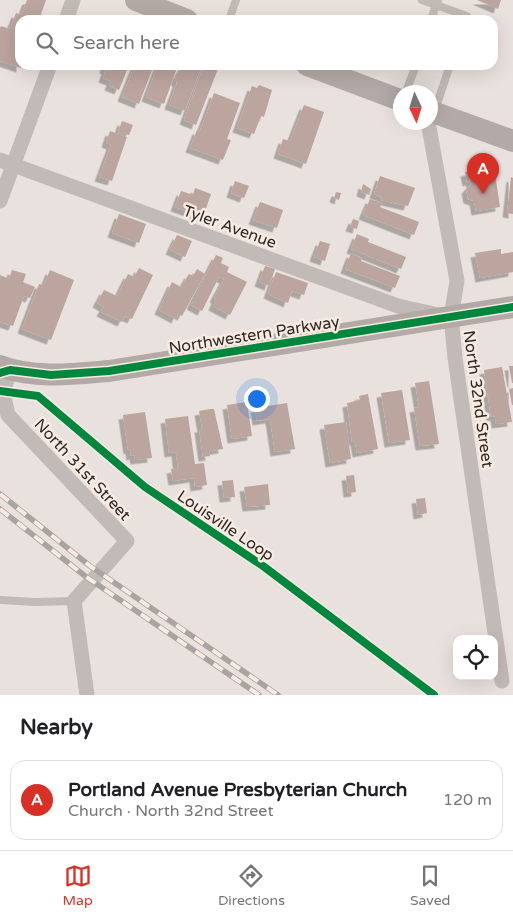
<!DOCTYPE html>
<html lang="en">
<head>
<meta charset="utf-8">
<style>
	:root { --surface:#fff; --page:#f6f6f6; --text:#202124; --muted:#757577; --line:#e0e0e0; --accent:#d93025 }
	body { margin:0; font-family:"Varela Round",sans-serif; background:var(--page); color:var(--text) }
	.controls { position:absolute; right:15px; bottom:15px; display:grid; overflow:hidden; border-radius:10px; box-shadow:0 5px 20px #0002 }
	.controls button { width:45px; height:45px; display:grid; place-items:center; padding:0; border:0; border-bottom:1px solid var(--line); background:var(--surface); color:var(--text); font:25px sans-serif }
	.compass { position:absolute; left:393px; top:85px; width:45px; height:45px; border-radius:50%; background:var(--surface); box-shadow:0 5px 20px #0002; rotate:176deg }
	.you { position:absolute; left:256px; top:398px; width:18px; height:18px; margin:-12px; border:4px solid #fff; border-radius:50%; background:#1a73e8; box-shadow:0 0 0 8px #1a73e833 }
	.badge { display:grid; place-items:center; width:32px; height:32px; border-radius:50%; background:var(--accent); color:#fff; font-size:16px; font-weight:700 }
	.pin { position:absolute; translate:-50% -41px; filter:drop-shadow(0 1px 2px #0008) }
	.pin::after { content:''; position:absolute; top:26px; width:18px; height:15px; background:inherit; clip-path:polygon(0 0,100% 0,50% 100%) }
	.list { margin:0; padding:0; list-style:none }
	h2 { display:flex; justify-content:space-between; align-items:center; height:65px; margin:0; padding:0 20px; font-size:21px }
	h2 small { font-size:16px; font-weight:400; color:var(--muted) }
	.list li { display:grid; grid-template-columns:32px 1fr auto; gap:15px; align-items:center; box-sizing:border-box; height:80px; margin:0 10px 10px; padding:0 10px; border:1px solid var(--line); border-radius:15px }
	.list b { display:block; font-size:19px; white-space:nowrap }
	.list p { margin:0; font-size:16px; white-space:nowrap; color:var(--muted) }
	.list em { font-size:16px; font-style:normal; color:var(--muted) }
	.icon { flex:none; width:28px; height:28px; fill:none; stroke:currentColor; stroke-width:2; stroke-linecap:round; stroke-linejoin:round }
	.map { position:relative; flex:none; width:513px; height:695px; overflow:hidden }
	.search { position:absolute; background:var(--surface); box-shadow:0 5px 20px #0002; left:15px; right:15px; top:15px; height:55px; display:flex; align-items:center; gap:12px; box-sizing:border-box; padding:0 18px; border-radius:15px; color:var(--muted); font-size:19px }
	.sheet { height:155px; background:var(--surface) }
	nav { display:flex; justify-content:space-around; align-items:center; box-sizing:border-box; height:70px; border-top:1px solid var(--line); background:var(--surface); font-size:14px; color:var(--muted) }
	nav a { display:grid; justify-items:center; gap:2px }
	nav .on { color:var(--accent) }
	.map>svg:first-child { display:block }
	.building { fill:#bca49f; filter:url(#shadow) }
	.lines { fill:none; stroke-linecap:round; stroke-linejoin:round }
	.lane { stroke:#c2bab6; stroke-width:8 }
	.street { stroke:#c2bab6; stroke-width:15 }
	.secondary { stroke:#b3aaa7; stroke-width:22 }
	.rail-casing { stroke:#a9a3a1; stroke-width:5.5 }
	.rail { stroke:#f7ebe3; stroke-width:4; stroke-dasharray:11; stroke-linecap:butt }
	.cycleway-casing { stroke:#f7ebe3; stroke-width:11 }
	.cycleway { stroke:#00873e; stroke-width:8 }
	.labels { text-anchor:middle; stroke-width:5; stroke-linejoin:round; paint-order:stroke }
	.street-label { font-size:16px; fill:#312825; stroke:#f7ebe3 }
</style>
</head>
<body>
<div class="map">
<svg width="513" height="695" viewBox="0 0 513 695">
	<defs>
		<filter id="shadow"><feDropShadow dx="-4.5" dy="4.5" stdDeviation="0" flood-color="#0004"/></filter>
	</defs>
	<rect width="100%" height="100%" fill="#e9e1dd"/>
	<path class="building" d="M27 0H46L39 20H20L21 68 0 61V28L1 26 10 29 16 13 21 15Z
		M477 0H501L498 9Z
		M105 65H129L119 90 109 86 111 81 103 78 106 70 104 69Z
		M135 65H154L139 104 122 97Z
		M158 65H178L164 104 146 97Z
		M183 65H202L185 111 169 105 177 83 175 79Z
		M204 65 218 69 196 125 184 120Z
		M259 85 272 90 264 117 261 116 254 134 237 128 252 86 257 88Z
		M214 93 240 103 227 139 231 140 223 160 190 148 197 130 200 131Z
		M304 105 324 112 306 164 278 154 283 139 290 141Z
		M122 121 133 125 129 135 118 132Z
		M110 131 127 137 112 181 99 177 111 145 106 143Z
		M494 167 500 207 476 211 474 201 468 199 466 189 471 184 470 181 467 182 465 172Z
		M380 176 415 188 408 206 381 200 382 197 374 194Z
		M511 177 513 178V214L507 213Z
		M235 181 249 186 244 198 231 193Z
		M363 184 371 189 369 195 361 192Z
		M195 188 211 194 203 217 175 207 181 191 193 195Z
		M336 192 341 193 339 200 334 198Z
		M370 199 382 203 380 207 419 222 414 235 363 215Z
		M260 202 283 210 277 228 253 220Z
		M119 214 146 224 139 243 112 233Z
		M353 219 359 221 357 229 350 227Z
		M357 234 369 239 368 242 406 257 401 269 351 249Z
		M177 235 192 241 185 257 170 250Z
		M320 241 330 244 325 261 314 257Z
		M501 249V254L513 252V272L480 278 475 253Z
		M351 253 362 258 361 261 400 276 395 288 345 269Z
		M216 255 223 258 221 263 229 267 227 272 247 282 230 315 213 306 216 299 214 298 224 279 219 277 202 311 191 305Z
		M265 266 275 269 269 286 259 282Z
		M139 268 153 275 132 319 125 316 122 322 101 312 104 307 97 303 104 290 117 296 128 274 134 277Z
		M197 269 205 274 182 316 178 314 176 319 159 310 172 282 181 287 189 274 193 276Z
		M12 270 26 274 23 282 35 287 30 298 24 296 13 326 0 322V275L9 279Z
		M50 270 74 280 51 340 22 329 39 284 44 285Z
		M276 272 308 283 304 295 292 291 288 303 268 294Z
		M509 366H513V383H512Z
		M502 367 512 422 496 424 495 416 491 417 484 370Z
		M429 381 439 444 420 446 414 408 419 407 415 383Z
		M513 388V405H512L509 389Z
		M402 390 410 440 389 443 381 393Z
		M368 394 378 449 357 453 355 441 352 442 347 403 360 400 359 396Z
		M247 402 252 436 232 439 227 405Z
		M287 403 295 449 275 452 270 419 257 421 255 408Z
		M210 409H214L223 449 209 451 210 456 203 457 199 428H202L199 411Z
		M145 412 152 458 135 460 134 455 131 456 130 449 128 450 123 415Z
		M188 416 195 464 204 463 207 485 195 487 194 478 173 481 171 469 178 468 177 461 176 452 169 453 165 419Z
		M346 422 351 459 330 463 324 425Z
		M354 475 356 492 348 493 346 476Z
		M233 480 235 497 224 498 222 481Z
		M268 484 270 505 247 507 244 487Z
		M425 498 427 513 418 515 416 499Z"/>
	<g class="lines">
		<path class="lane" d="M422 0 436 5 438 0
			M229 20 236 0
			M431 20 436 5 467 16 466 20
			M406 92 416 65
			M435 110 450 65
			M0 600 35 602 74 601"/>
		<path class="street" d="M66 20 73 0
			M428 122 457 281 451 317 455 358 502 681
			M0 160 398 306 439 315
			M0 201 50 65
			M10 370 3 393 8 415 127 541 74 601 87 695"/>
		<path class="secondary" d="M136 0 187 20
			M307 65 400 100
			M430 111 513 141
			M0 366C35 379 73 374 109 371L513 307"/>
		<g class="rail-casing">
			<path id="rail" d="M0 494 90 566 278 695
				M0 509 85 576 259 695"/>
		</g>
		<use href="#rail" class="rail"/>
		<g class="cycleway-casing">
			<path id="cycleway" d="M0 373 10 370 51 375 109 371 513 307
				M0 391 38 396 145 487 263 566 434 695"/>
		</g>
		<use href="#cycleway" class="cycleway"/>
	</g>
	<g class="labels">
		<g class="street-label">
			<text transform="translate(230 226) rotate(20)" y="6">Tyler Avenue</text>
			<text transform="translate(254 334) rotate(-9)" y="6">Northwestern Parkway</text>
			<text transform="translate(479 399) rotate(82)" y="6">North 32nd Street</text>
			<text transform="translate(83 469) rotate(47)" y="6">North 31st Street</text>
			<text transform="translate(226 525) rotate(34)" y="6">Louisville Loop</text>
		</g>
	</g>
</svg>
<div class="controls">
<button><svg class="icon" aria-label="locate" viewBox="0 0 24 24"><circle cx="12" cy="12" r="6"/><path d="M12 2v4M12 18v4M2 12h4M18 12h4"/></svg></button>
</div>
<svg class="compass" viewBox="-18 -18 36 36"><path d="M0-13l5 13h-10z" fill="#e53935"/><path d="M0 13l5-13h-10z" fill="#757577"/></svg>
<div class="you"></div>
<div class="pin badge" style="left:483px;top:194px">A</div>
<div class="search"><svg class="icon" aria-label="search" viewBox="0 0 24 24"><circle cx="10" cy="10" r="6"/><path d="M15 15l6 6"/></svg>Search here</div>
</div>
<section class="sheet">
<h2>Nearby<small></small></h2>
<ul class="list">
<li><span class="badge">A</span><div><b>Portland Avenue Presbyterian Church</b><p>Church · North 32nd Street</p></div><em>120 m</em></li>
</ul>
</section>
<nav>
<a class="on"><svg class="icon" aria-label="map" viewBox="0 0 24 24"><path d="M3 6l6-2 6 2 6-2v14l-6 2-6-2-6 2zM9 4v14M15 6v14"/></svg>Map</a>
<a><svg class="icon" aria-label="directions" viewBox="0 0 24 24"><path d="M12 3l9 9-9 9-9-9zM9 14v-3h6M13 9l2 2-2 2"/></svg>Directions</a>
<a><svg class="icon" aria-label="saved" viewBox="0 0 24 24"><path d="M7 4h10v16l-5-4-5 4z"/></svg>Saved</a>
</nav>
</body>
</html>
